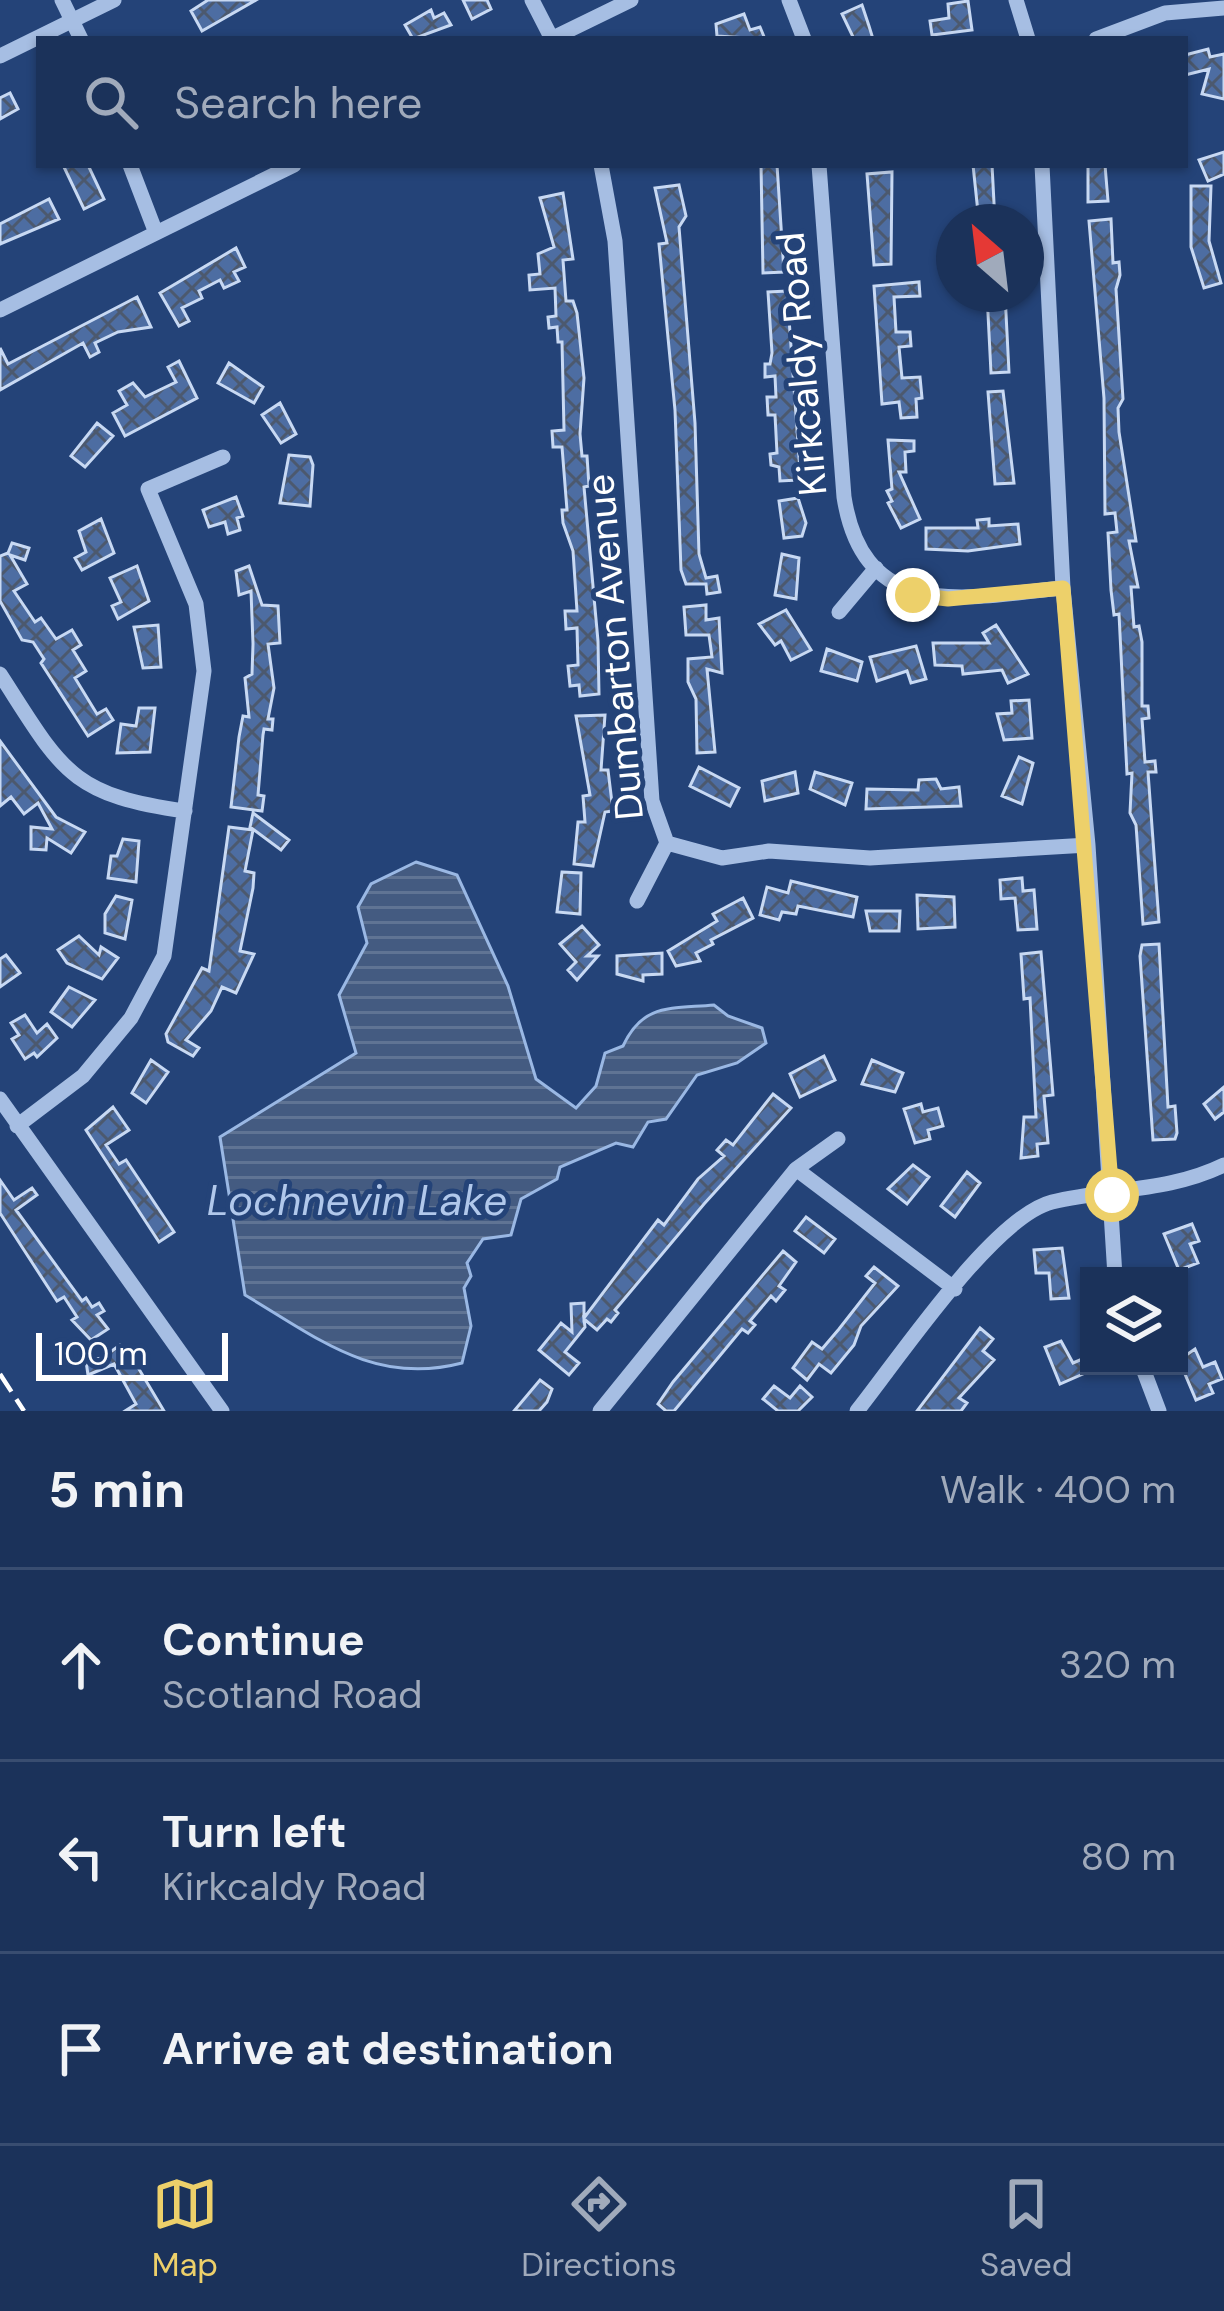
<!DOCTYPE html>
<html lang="en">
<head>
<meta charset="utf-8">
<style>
	:root { --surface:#1b325a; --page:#243a60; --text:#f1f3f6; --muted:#a0aabb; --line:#394d70; --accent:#edd06a }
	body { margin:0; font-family:"DM Sans",sans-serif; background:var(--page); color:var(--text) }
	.controls { position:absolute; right:36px; bottom:36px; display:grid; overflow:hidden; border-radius:0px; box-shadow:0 3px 9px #0004 }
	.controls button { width:108px; height:108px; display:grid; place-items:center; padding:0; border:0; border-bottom:3px solid var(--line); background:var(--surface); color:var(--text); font:60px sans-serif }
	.compass { position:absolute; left:936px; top:204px; width:108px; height:108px; border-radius:50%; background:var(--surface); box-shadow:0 3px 9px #0004; rotate:332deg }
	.scale { position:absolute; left:36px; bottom:30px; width:192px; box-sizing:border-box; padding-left:12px; border:6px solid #fff; border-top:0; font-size:33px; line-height:42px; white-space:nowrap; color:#fff; -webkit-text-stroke:9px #244378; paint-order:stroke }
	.stop { position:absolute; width:36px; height:36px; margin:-27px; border:9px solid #edd06a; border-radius:50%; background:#fff }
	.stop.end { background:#edd06a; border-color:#fff; box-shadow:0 3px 12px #0008 }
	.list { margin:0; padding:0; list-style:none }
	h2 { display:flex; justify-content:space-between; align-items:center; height:156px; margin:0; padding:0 48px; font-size:51px }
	h2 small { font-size:39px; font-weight:400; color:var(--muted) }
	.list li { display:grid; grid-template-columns:78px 1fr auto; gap:36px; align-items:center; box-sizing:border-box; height:192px; padding:0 48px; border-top:3px solid var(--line) }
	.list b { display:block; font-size:45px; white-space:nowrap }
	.list p { margin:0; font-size:39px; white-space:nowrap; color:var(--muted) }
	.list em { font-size:39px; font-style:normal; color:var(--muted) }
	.icon { flex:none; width:66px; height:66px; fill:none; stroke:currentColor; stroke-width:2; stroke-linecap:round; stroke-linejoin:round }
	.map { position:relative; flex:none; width:1224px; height:1411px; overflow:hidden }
	.search { position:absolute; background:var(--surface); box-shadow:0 3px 9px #0004; left:36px; right:36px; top:36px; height:132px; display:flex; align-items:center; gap:30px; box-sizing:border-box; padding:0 42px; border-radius:0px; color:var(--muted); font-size:45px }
	.sheet { height:732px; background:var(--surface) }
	nav { display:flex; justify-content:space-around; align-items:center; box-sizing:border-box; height:168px; border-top:3px solid var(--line); background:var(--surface); font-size:33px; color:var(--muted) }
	nav a { display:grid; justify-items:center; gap:6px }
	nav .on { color:var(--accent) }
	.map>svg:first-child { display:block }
	.water { fill:url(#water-rules); stroke:#9ab8e4; stroke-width:3 }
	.building { fill:url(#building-cross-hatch); stroke:#c8d9f3; stroke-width:3 }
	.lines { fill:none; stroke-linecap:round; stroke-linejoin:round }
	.minor { stroke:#a6bee3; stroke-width:15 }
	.rail { stroke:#fff; stroke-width:4.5; stroke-dasharray:21 9; stroke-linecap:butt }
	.route { stroke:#edd06a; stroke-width:15 }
	.labels { text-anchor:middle; stroke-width:10; stroke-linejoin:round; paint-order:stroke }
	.street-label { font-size:39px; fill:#fff; stroke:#244378 }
	.water-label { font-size:42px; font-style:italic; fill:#b1c8eb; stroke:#244378 }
</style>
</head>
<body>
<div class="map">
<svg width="1224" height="1411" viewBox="0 0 1224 1411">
	<defs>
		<pattern id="water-rules" width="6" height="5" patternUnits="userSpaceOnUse" patternTransform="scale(3)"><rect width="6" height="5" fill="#445b81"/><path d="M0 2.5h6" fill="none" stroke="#607494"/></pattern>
		<pattern id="building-cross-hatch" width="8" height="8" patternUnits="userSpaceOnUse" patternTransform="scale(3)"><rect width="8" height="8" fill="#4d6da2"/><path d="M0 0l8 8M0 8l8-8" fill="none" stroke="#4c596e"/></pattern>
	</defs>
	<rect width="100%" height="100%" fill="#244378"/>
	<path class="water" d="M416 862 457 875 508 986 536 1079 576 1108 596 1086 605 1053 623 1046C643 1003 670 1009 714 1005L728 1016 762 1028 766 1043 737 1063 697 1075 666 1119 648 1122 633 1147 616 1143 560 1167 557 1179 521 1199 511 1235 483 1239 467 1263 471 1276 464 1288 471 1326 462 1363C374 1386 318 1338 245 1295L220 1137 356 1053 339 995 367 943 358 907 371 884Z"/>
	<path class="building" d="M208 0H256L202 31 191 11Z
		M463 0H487L491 9 472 19Z
		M968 1 972 30 932 35 930 21 949 18 948 4Z
		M862 5 869 26 873 39H854L842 14Z
		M431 10 434 18 444 13 451 25 413 39 405 25Z
		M744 14 750 30 760 27 765 39 717 36 716 24Z
		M1208 49 1210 57 1224 54V99L1202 94 1209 69 1185 75V55Z
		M10 93 18 109 0 119V98Z
		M1224 152V174L1208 181 1199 160Z
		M63 165H88L104 199 84 209Z
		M761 165H777L784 272 763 273Z
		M973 165H992L995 222H979Z
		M1088 165H1105L1108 201 1088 202Z
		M892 172 891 264 874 265 867 174Z
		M679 185 686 216 679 227 695 423 699 554 706 578 717 576 720 592 707 594 706 584H686L681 570 675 410 659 244 667 243 655 188Z
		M1191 186H1211L1209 241 1221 283 1204 288 1191 247Z
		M563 193 573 259 563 260 566 301H573L577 313 584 378 580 434 582 456H587L589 486 584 487 598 641 599 694 580 696 579 685 570 686 568 666 578 665 577 628 566 629 565 611H577L573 551 563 523 562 510H567L562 447H553L552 431 564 430 562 342H558L557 327 549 328 548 317 556 316 555 288 530 290 529 275 540 274 538 254 554 247 540 198Z
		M49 199 59 219 0 244V224Z
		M1111 219 1113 263 1119 262 1120 275 1116 289 1123 399 1118 408 1119 432 1136 541H1129L1138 587H1131L1134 627 1139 626 1142 642V706H1148L1149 718 1142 719 1145 762 1155 761 1156 772H1148L1159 922 1143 924 1136 825 1130 813 1132 773 1127 774 1119 614 1114 615 1111 590 1108 533 1117 532 1115 513 1105 514 1104 398 1089 221Z
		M236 248 245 267 234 272 239 281 224 288 220 280 199 291 202 298 182 308 189 321 179 326 160 293Z
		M919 282 920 296 894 297 896 332H910L911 346 899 347 902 378 920 377 922 398 916 399 917 417 901 418 899 402 882 404 874 286Z
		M787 291 800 471 798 480 780 481 779 467 771 465 770 454 777 453 775 415H768L767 397H776L775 376 765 377V364H770L772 353 768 292Z
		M987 294H1005L1009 372 991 373Z
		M137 297 151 327 118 332 95 343 99 352 90 357 83 343 0 390V348L8 364Z
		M179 361 197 398 125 436 113 413 127 405 119 391 133 383 145 397 176 382 168 367Z
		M229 363 263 387 254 403 218 383Z
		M1003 391 1014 483 995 484 988 392Z
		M280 403 296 434 281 443 262 415Z
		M97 423 113 436 85 467 71 456Z
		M888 440 914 441V451L905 452 906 472H899L920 519 901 528 888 503 892 501 887 491 892 489Z
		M289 455 310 457 313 465 310 506 280 503Z
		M236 497 243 516 237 518 240 530 228 534 225 522 209 527 203 510Z
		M798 498 806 523 802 536 784 538 779 501Z
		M101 519 114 553 82 570 75 558 86 552 79 531Z
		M989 519V526L1018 524 1020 544 968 551 926 549V528H978L977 520Z
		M12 543 29 548 25 560 10 555 27 584 14 591 35 622 41 618 56 639 72 630 81 645 73 650 86 671 75 678 97 714 106 709 113 720 88 736 41 663 44 659 33 642 22 640 0 601V556L8 553Z
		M782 554 799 558 796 599 775 595Z
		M137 566 149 601 118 619 112 606 121 602 110 578Z
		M249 566 262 605 278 606 280 643 268 644 274 688 268 719H273L272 730 264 729 263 735 258 795 264 796 262 811 231 807 239 737 243 716 249 717 245 678 252 674 253 644 251 591 239 595 236 571Z
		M706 605V620L719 618 722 673 707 669 715 752 697 753 696 699 688 682V659L712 657 709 635H686L684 607Z
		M786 610 811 650 791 660 781 641 775 645 759 624Z
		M158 625 161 667 143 668 134 627Z
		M996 625 1028 674 1008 683 1002 670 963 674 962 666 935 665 933 643H989L983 633Z
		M916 646 926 679 911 683 907 671 877 681 870 657Z
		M827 649 862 662 857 681 821 671Z
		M1029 700 1032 738 1004 740 997 714 1012 713 1011 701Z
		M139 708H155L150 752 117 753 121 724 136 726Z
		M605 715 601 770H608L613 811 605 812 593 866 574 864 578 822H585L583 796 590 795 576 716Z
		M0 741 56 817 85 832 71 853 47 838 46 850 31 849V827L52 829 38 803 24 814 11 797 0 806Z
		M1019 757 1033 763 1022 804 1002 796Z
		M699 767 739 788 730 806 690 786Z
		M795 772 798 793 765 801 762 781Z
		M815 772 852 783 845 805 810 789Z
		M936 779 941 789 959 787 961 806 866 809 867 789 918 790 919 780Z
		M253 813 289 840 281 850 250 827Z
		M229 827 253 830 245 871 254 873 253 888 240 951 254 954 236 993 222 987 211 1011 186 1040 199 1048 193 1056 168 1042 166 1034 202 968 209 971Z
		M123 839 139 841 136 882 108 878 111 856H117Z
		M562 872 581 873 580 914 557 912Z
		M1022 878 1023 891 1034 890 1037 929 1018 930 1015 898 1001 899 1000 880Z
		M791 881 857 897 853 917 798 906 796 914 782 912 779 920 760 915 767 887 788 893Z
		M917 895 954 897 955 927 918 929Z
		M116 896 132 900 125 939 105 933V914Z
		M743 898 753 918 711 940 713 944 696 953 700 961 676 966 668 951 717 921 713 914Z
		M866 911H900L899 931H870Z
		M582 926 599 945 587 956H598L577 980 568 970 576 962 560 944Z
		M79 936 99 955 101 947 118 958 102 979 67 963 58 950Z
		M1159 944 1168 1107 1175 1106 1177 1133 1175 1139 1153 1140 1140 956 1142 945Z
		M1041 952 1053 1095 1044 1096 1048 1143 1037 1144 1038 1156 1021 1158 1024 1117H1036L1030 998 1024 999 1021 954Z
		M662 953V974L643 975V981L617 974V956Z
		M6 955 20 973 0 987V959Z
		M69 987 95 1000 72 1027 51 1012Z
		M25 1015 37 1033 47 1024 57 1038 37 1057 34 1053 25 1059 12 1039 19 1035 11 1023Z
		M824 1056 835 1080 800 1097 790 1074Z
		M151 1060 168 1072 146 1103 132 1093Z
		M872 1060 903 1073 895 1092 862 1084Z
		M1224 1087V1112L1215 1119 1204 1104Z
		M773 1094 791 1108 704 1204 615 1310 618 1313 611 1322 607 1319 597 1330 584 1319 585 1327 565 1352 579 1363 569 1375 539 1350 561 1323 572 1332 571 1304 584 1303V1318L658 1220 664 1225 698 1179 724 1156 717 1150 726 1140 733 1145Z
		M921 1104 923 1112 938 1108 943 1126 928 1130 930 1139 915 1143 904 1109Z
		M113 1107 129 1130 106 1145 119 1164 126 1160 174 1232 159 1242 86 1130Z
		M913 1165 929 1177 907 1204 888 1189Z
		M967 1172 980 1183 955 1217 941 1206Z
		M0 1180 14 1200 32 1188 37 1195 16 1210 82 1301 86 1298 92 1307 99 1303 104 1311 97 1315 108 1329 91 1340 72 1320 77 1317 64 1297 57 1301 0 1213Z
		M806 1217 835 1239 824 1253 795 1231Z
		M1192 1224 1199 1241 1190 1244 1198 1263 1179 1270 1164 1234Z
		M1062 1248 1069 1298 1051 1299 1049 1273H1036L1034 1250Z
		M783 1251 796 1262 779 1286 785 1290 776 1301 771 1296 750 1321 755 1325 748 1333 742 1329 674 1411H666L658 1404 673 1382Z
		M874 1267 898 1286 861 1326 854 1345 831 1373 819 1364 807 1380 793 1368 812 1342 822 1349 839 1329 875 1283 866 1276Z
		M980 1328 993 1339 983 1351 994 1360 959 1398 967 1403 961 1411H917Z
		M1061 1341 1073 1363 1087 1357 1092 1370 1060 1384 1045 1347Z
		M120 1345 127 1349 164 1411H125L136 1404 114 1364 88 1375 86 1361 102 1358Z
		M1195 1349 1203 1367 1215 1362 1222 1379 1209 1384 1213 1393 1196 1400 1179 1360Z
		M540 1380 552 1389 547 1402 539 1411H514Z
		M774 1386 790 1398 800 1386 812 1397 798 1411H778L763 1399Z"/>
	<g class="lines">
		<path class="minor" d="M62 0 81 39
			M532 0 552 39
			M789 0 804 39
			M1016 0 1028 39
			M551 39 631 0
			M1096 39 1165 13 1224 8
			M0 56 114 0
			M130 165 156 233
			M601 165 615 241 652 801 667 843
			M819 165 844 497C864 625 968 597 1063 588
			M1042 165 1063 588 1088 845 1115 1276
			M0 310 294 165
			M839 612 876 568
			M0 674C61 768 68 795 185 811
			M667 843 722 858 769 851 870 858 1088 845
			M637 901 667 843
			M0 1099 222 1411
			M17 1126 83 1076 131 1018 164 956 204 671 196 604 148 489 223 457
			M796 1169 955 1289
			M1142 1366 1159 1411
			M600 1411 796 1169 838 1139
			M857 1411C898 1360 993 1217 1052 1202 1110 1188 1169 1192 1224 1165"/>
		<path class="rail" d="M0 1374 24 1411"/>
	</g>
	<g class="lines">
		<path class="route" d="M913 595 948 599 1063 588 1112 1195"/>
	</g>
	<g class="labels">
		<g class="street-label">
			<text transform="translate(801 364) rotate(-95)" y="14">Kirkcaldy Road</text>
			<text transform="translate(614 647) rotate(-95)" y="14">Dumbarton Avenue</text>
		</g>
		<g class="water-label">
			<text x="357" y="1215">Lochnevin Lake</text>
		</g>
	</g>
</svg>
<div class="controls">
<button><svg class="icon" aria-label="layers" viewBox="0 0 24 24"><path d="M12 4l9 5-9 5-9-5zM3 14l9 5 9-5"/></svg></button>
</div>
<svg class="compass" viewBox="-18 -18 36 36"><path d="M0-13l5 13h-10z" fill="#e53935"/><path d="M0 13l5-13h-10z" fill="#a0aabb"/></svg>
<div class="scale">100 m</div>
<div class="stop" style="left:1112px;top:1195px"></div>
<div class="stop end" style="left:913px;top:595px"></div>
<div class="search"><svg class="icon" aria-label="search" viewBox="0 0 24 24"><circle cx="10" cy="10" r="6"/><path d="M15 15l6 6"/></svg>Search here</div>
</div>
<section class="sheet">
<h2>5 min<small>Walk · 400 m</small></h2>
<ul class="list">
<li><svg class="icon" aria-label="ahead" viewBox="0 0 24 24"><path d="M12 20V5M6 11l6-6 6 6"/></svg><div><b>Continue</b><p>Scotland Road</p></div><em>320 m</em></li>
<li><svg class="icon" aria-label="left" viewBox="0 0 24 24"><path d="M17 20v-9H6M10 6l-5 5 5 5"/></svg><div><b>Turn left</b><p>Kirkcaldy Road</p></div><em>80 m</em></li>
<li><svg class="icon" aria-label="arrive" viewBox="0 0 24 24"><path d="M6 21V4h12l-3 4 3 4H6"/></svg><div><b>Arrive at destination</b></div></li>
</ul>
</section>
<nav>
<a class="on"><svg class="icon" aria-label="map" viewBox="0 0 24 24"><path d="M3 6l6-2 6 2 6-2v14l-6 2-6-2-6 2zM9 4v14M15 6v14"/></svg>Map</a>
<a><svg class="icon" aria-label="directions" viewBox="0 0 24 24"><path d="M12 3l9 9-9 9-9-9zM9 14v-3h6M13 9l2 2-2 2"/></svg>Directions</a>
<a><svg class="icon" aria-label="saved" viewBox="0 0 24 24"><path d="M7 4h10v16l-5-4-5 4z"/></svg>Saved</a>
</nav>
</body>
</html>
